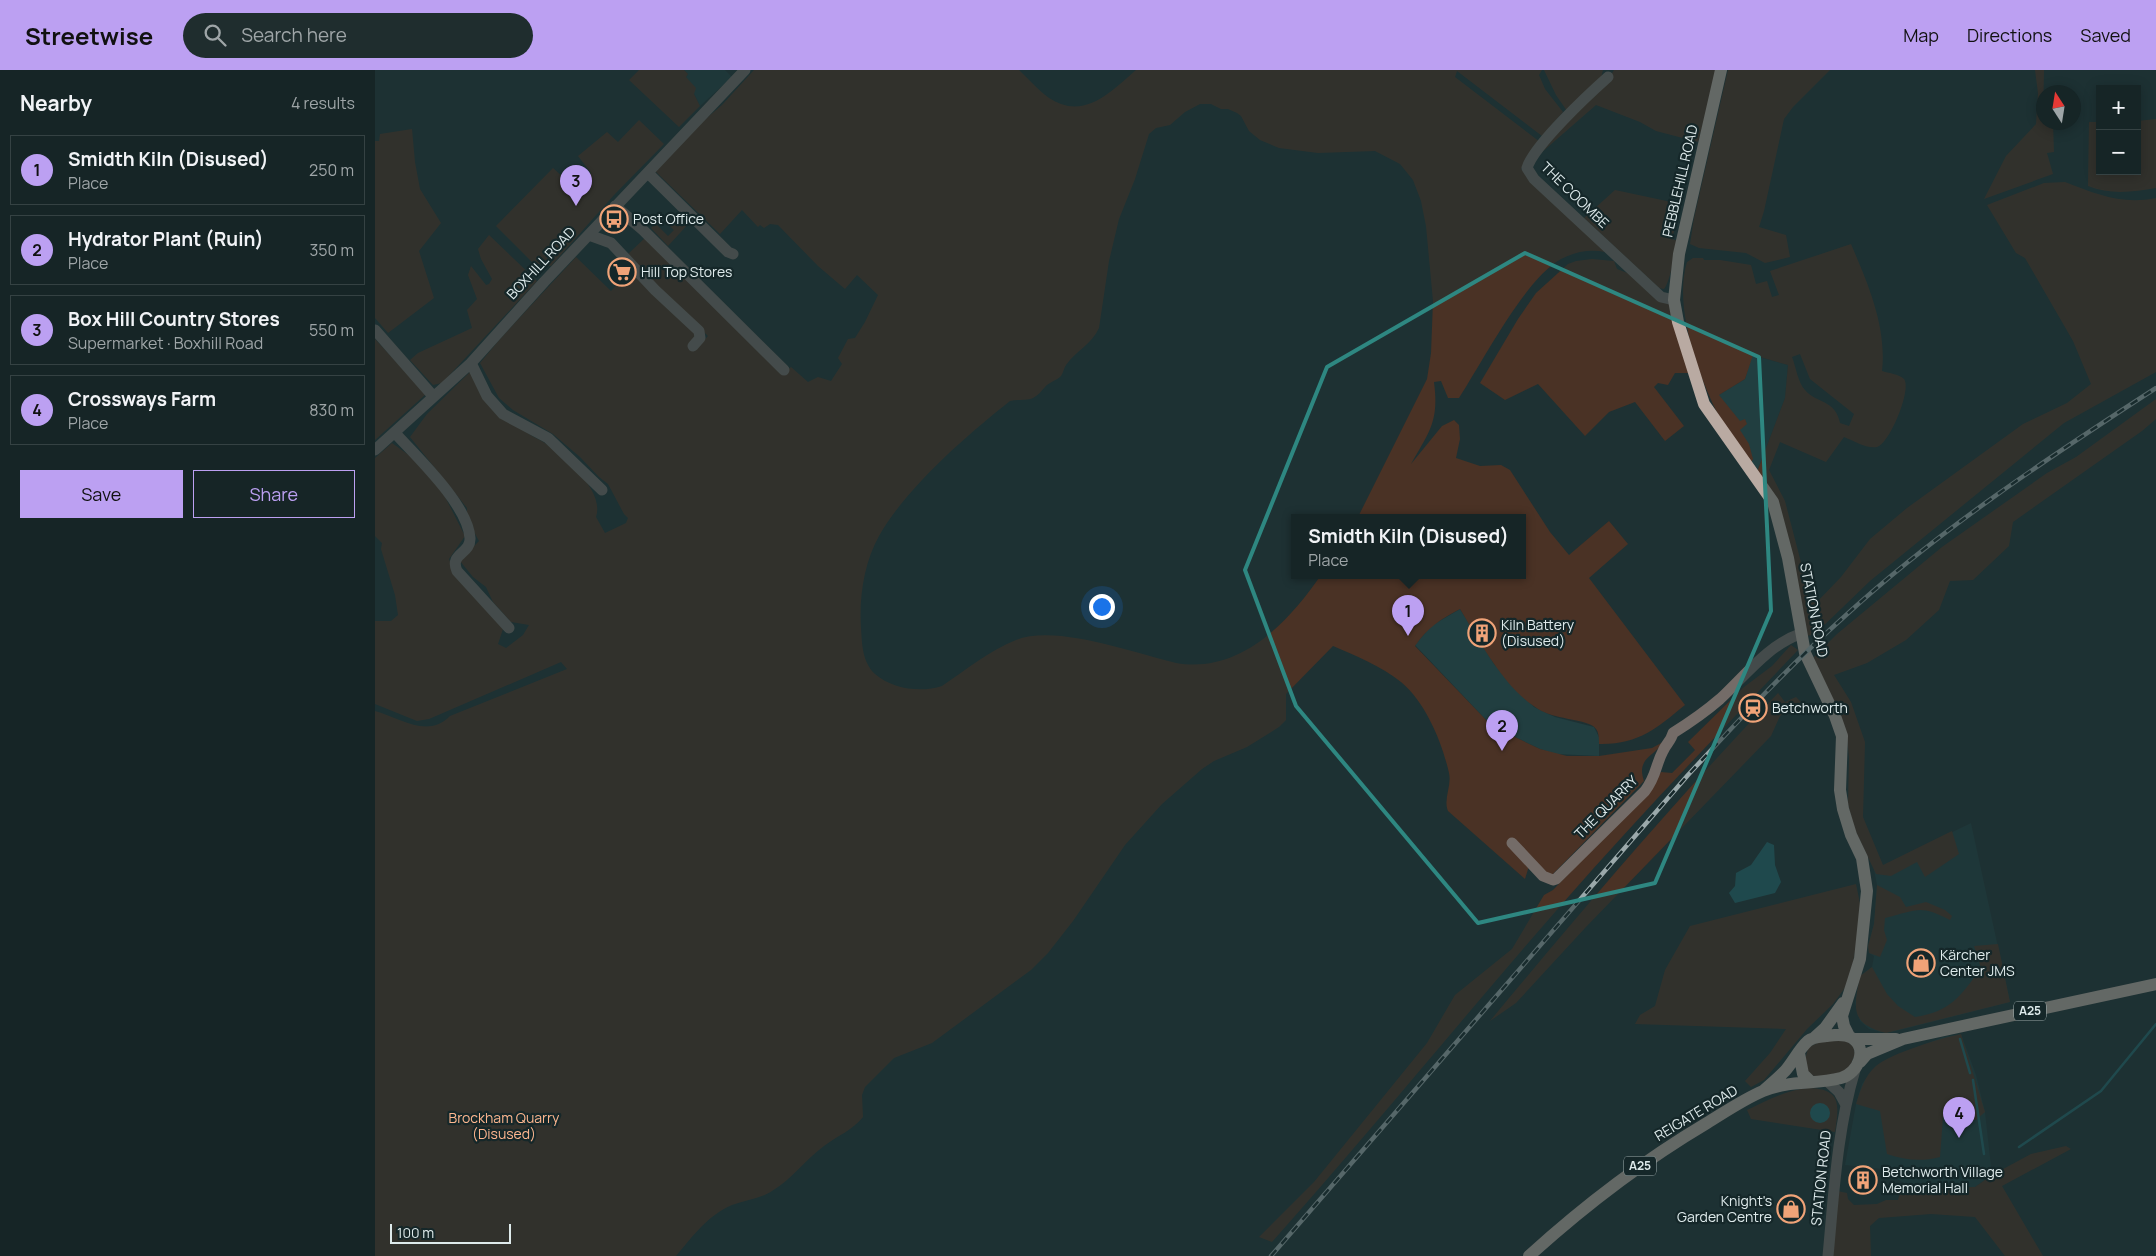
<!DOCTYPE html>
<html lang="en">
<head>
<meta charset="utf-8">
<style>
	:root { --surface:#162526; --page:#1f2d2e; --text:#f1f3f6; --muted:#9ea5a7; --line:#354243; --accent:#bca0f2 }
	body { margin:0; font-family:Manrope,sans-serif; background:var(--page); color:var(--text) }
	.controls { position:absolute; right:15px; top:15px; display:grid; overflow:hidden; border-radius:0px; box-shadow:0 2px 12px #0003 }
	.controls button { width:45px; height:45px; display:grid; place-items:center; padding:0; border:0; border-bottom:1px solid var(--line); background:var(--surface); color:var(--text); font:25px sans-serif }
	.compass { position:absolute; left:1661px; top:15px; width:45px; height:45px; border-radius:50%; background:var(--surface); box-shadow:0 2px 12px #0003; rotate:348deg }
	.scale { position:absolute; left:15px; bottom:12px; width:121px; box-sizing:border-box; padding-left:5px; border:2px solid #deeaeb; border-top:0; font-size:14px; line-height:18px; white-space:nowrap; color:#deeaeb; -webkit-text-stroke:4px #152729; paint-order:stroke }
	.you { position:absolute; left:726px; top:536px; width:18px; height:18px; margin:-12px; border:4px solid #fff; border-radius:50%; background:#1a73e8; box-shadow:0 0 0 8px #1a73e833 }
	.badge { display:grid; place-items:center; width:32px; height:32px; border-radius:50%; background:var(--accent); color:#111; font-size:16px; font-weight:700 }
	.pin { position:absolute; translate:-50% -41px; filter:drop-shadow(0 1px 2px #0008) }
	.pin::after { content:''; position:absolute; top:26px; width:18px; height:15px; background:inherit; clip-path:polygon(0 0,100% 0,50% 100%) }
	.popup { position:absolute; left:916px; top:444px; width:235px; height:65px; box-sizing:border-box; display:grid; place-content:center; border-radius:0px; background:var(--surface); filter:drop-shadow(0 1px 4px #0005); font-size:16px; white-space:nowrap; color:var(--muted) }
	.popup b { font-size:19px; color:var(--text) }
	.popup::after { content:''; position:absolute; left:50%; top:100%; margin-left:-10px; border:10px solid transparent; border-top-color:var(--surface) }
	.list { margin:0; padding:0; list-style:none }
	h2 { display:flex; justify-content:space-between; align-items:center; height:65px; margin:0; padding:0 20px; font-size:21px }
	h2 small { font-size:16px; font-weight:400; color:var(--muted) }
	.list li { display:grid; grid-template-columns:32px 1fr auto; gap:15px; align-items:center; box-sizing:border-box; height:70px; margin:0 10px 10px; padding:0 10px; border:1px solid var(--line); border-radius:0px }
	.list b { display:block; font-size:19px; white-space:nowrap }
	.list p { margin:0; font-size:16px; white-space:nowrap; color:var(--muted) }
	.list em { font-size:16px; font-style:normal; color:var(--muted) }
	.actions { display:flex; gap:10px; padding:15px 20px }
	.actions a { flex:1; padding:11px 0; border:1px solid var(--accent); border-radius:0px; text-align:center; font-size:18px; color:var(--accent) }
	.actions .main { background:var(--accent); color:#111 }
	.icon { flex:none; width:28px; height:28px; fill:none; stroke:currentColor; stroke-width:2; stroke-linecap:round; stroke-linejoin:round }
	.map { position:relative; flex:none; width:1781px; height:1186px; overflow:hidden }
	header { display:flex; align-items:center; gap:30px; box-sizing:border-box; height:70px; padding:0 25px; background:var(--accent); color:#111 }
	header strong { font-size:24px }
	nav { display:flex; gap:28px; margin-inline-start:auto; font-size:18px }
	.search { width:350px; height:45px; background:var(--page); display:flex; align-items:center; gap:12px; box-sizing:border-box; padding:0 18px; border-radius:28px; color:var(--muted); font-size:19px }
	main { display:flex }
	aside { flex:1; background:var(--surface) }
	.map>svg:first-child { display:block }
	.built { fill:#213e40 }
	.green { fill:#4a3225; fill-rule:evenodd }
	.water { fill:#23676d }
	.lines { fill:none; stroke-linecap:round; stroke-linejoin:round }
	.stream { stroke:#23676d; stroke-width:2.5 }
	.minor { stroke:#746c68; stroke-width:11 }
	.major { stroke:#b9aaa2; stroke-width:12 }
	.rail-casing { stroke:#9ba9ab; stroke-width:4.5 }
	.rail { stroke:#152729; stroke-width:2.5; stroke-dasharray:8; stroke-linecap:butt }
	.marked { fill:none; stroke:#2e8781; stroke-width:4; stroke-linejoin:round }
	.labels { text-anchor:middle; stroke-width:4.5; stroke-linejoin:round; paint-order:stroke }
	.shield { fill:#152729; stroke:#a2b0b1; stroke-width:1 }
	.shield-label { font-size:12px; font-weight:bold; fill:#deeaeb }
	.street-label { font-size:14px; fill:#deeaeb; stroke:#152729 }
	.poi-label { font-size:14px; fill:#deeaeb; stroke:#152729; text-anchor:start }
	.park-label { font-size:14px; fill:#fdb68f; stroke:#152729 }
</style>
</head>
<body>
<header>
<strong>Streetwise</strong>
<div class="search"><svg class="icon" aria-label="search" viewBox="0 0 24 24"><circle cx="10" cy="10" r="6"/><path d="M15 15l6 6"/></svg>Search here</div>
<nav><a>Map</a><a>Directions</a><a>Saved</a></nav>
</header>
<main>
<aside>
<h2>Nearby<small>4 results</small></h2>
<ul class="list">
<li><span class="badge">1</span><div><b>Smidth Kiln (Disused)</b><p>Place</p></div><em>250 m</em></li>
<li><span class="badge">2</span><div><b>Hydrator Plant (Ruin)</b><p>Place</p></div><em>350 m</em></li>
<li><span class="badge">3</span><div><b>Box Hill Country Stores</b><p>Supermarket · Boxhill Road</p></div><em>550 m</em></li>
<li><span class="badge">4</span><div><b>Crossways Farm</b><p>Place</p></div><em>830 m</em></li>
</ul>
<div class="actions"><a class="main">Save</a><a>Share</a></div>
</aside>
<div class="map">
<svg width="1781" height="1186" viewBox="0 0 1781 1186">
	<rect width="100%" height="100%" fill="#1e3133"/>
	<path class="built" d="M309 0H350L357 7 325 36 311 7 313 4Z
		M1377 285 1413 295 1410 328 1382 402 1346 349 1337 329 1370 309Z
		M1085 539 1119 594 1159 637 1180 647 1219 657 1224 667V686L1180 684 1165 679 1123 659 1114 653 1040 575 1056 556Z
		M1596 753 1635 932 1525 960 1511 963 1494 959 1485 951 1480 933 1485 906 1497 897 1499 886 1494 883 1493 876 1499 854 1502 815 1499 800Z
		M1586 964 1601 1005 1610 1042 1617 1105 1600 1117 1536 1118 1507 1099 1470 1095 1481 1034 1487 1014 1501 996 1528 983 1568 967Z"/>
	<path class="green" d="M264 0H309L313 4 311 7 321 18 319 24 325 36 304 57 254 10Z
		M379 0H644C656 11 670 29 686 34 716 45 741 17 761 0H1167L1164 5 1170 19 1188 42 1167 66 1082 1 1080 7 1165 72 1146 99 1230 182C1214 179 1200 182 1186 189 1150 209 1108 291 1084 328H1073L1066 311 1059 312C1064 351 1055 361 1036 394L1067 356 1079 350 1084 355 1085 369 1081 388 1105 396 1126 395 1135 400 1175 462 1194 485 1234 451 1253 474 1214 508 1310 635C1282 658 1263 675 1224 674 1224 667 1224 660 1218 656 1207 649 1179 649 1163 639 1130 619 1105 572 1085 539 1066 549 1052 558 1040 576L1114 653 1123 659 1165 679 1192 686H1224L1277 678 1288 672C1279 687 1261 688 1269 711L1176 806 1154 796 1150 809 1073 741C1068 729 1077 716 1074 703 1067 672 1051 633 1026 612 1006 596 981 586 958 576L911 624V650L904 657 872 677 839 691 827 699 787 734 750 775 698 851 673 883 656 900 557 973 519 988 490 1017 487 1025 488 1047C478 1060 462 1066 449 1076 430 1090 417 1109 397 1121 385 1129 370 1130 357 1135 333 1145 318 1166 301 1186H0V641C26 648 52 669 75 646L192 599 186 592 54 649 42 651 0 634V551H16L23 545 20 525 6 479 7 473 0 466V388L17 373 35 386 66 419 90 466 74 489C84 517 112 535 128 559L123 574 131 578 148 565 154 555 136 552 118 532 111 517 98 507 85 491 104 471 92 449V438L35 367 52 344 95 302C112 320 129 340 147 358 153 365 162 368 170 373 190 388 230 420 221 447L230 463 251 453 253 448 249 444 233 414 224 407 205 387 178 364 138 340 124 328 105 293 125 269 201 187 236 221 258 199 321 264 319 281 333 266 284 219 253 184 271 167 408 303 416 297 433 312 443 307 456 311 467 294 463 288 473 269 480 268 490 252 503 225 482 205 470 219 443 196 403 155 395 154 389 158 385 155 383 157 367 140 345 164 280 101 327 52 347 35ZM825 34H836L846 39H853L862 43 866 46 874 61 885 70 904 78 943 83 1000 81 1025 94 1038 110 1046 131 1051 156 1058 231 1056 283 1052 309 983 447H1147V505H946C913 553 865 604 801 593 759 583 681 554 641 570 615 580 591 600 567 616 546 623 517 619 500 604 487 592 487 573 486 558 484 527 489 493 504 466 531 418 592 365 635 331 643 329 652 331 658 328 664 325 666 321 670 317 674 312 681 311 686 306 688 303 689 298 691 295 701 281 717 274 724 258L734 191 744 149 760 109 774 64 781 58 795 55 810 42Z
		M1169 0H1228L1226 8 1192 41 1181 25Z
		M1239 0H1343L1323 72 1281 61 1265 52 1221 35 1166 83 1196 47 1231 13Z
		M1353 0H1455L1418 37 1409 49 1389 141 1384 157 1411 165 1415 187 1390 193 1371 183 1324 178 1315 174 1319 148Z
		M1660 0H1669L1668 52 1678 53 1679 82 1672 83 1678 104 1609 129 1631 86 1661 54 1663 23Z
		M1781 49V118C1758 122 1735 125 1713 116L1714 52H1725V101H1762V51Z
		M264 50 289 74 239 125 176 196 158 193 121 156 178 98 200 118 216 103 203 86 232 62 243 72Z
		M37 59 40 92 45 119 66 153 44 181 59 228 13 263 0 248V71H4L5 64Z
		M1690 112C1721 124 1747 135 1781 128V302L1689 353 1495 511 1439 565 1429 566 1416 487 1382 402 1410 328 1413 295 1378 285 1370 309 1344 325 1365 351 1370 349 1372 354 1365 360 1374 374 1378 389 1376 393C1366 378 1354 364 1345 348 1324 308 1298 237 1312 192L1318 188H1328L1329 190H1345L1376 195 1381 214 1392 211 1397 227 1404 225 1395 201 1476 174C1493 214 1512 257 1507 301 1513 303 1524 304 1529 309 1537 319 1515 373 1502 377 1492 379 1479 371 1469 367L1451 392 1405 372 1394 400 1410 431 1428 500 1433 528 1441 533 1466 507 1495 469 1532 438 1648 354 1692 333 1716 314 1698 271 1650 188 1641 183 1612 135 1669 113ZM1425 284 1435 309 1479 344 1474 356 1465 353C1460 329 1442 334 1430 320 1423 313 1421 297 1417 287Z
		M1240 120 1301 133 1300 138 1305 139 1297 169 1303 171C1300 181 1295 213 1289 219L1284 218 1209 148Z
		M304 143 309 144 316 151 293 176 276 158 280 153 293 166 299 160 293 154Z
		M114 165 162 211 67 313 58 315 35 290 43 283 97 258 92 240 102 229 93 205 96 196 111 215 114 214 117 209 106 189 103 179Z
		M1217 189 1239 191 1242 199 1255 204 1295 233 1314 303H1300L1293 315 1283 313 1279 317 1309 356 1290 371 1260 332 1234 342 1210 366 1163 314 1130 330 1105 313 1143 249 1161 223 1193 194 1201 191Z
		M0 269 51 324 0 370Z
		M1781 329V349L1767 361 1638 452 1634 476 1598 510 1575 511 1564 540 1531 570 1492 593 1459 605 1476 632 1490 672 1488 747 1508 795 1577 761 1584 784 1550 807 1542 792 1516 806 1501 804 1479 758 1473 734 1474 688 1472 667 1438 588 1462 564 1567 477 1672 403 1701 387Z
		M1416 575 1423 580C1343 664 1263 747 1187 834 1089 946 996 1061 897 1172L884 1167 939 1112 1052 973 1080 925 1137 879 1169 825 1178 820 1273 721 1286 702 1297 703 1320 680 1313 672 1369 617 1397 596Z
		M1403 623 1410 632 1421 627 1426 632 1405 646 1396 666 1211 857 1141 933 1115 951C1208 839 1302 728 1403 623Z
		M1481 814 1487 843 1478 893 1472 915 1458 934 1432 959 1389 1010 1376 1017 1370 1011 1395 983 1411 959 1260 954 1265 945 1280 936 1290 900 1315 856Z
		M1502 815 1525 827 1531 837 1551 832 1570 840 1577 846 1575 850C1545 834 1542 840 1510 848L1509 860 1512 870 1505 887 1494 883 1493 876 1499 854Z
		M1623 874 1635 932 1511 963C1474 954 1479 937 1485 906L1497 897 1512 924 1523 936 1540 947C1575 942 1586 926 1606 898L1599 876Z
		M1586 964 1610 1042 1601 1050 1568 1047 1565 1087C1546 1092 1530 1090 1512 1084L1505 1041 1481 1034C1485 1021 1490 1005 1501 996 1517 983 1566 968 1586 964Z
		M1447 971H1471L1478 976 1480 984 1474 999C1466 1002 1458 1006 1450 1007 1430 1010 1427 991 1434 977Z
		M1434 1018C1467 1019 1464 1035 1460 1062L1376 1049 1372 1040C1393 1030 1411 1020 1434 1018Z
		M1691 1076 1696 1079 1627 1116 1668 1186H1630L1600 1147 1556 1144 1504 1148 1495 1156 1496 1186H1457L1462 1121 1472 1123 1473 1129 1479 1135 1502 1134 1511 1130H1523L1528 1113 1536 1118 1600 1117 1617 1105 1656 1084Z"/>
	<path class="water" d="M1392 772 1399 775 1400 795 1406 812 1400 823 1360 833 1354 823 1360 816 1361 803 1376 795Z
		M1435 1043a10 10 0 1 1 20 0a10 10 0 1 1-20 0Z"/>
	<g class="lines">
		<path class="stream" d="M1585 969 1595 1003
			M1598 1010 1609 1084
			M1644 1077 1726 1021 1781 954"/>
		<path class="minor" d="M1233 7C1214 24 1159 75 1152 98L1159 109 1286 227 1299 230
			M273 103 353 182 358 184
			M240 136 268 160 409 300
			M214 165 236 173 280 220 324 261 325 268 318 276
			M0 260 58 326
			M96 293 112 326 128 344 173 368 227 420
			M20 363C42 387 93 435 95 468 96 484 74 483 82 501L134 558
			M0 380 96 293 169 212 370 0
			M1137 773 1168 806 1178 810 1181 809 1270 721C1282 705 1280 696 1288 681 1291 674 1296 671 1298 663 1314 653 1330 642 1345 629 1370 606 1393 575 1425 564
			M1452 1011 1464 1022 1470 1033
			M1453 1186C1459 1123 1462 1060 1480 1000"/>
		<path class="major" d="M1346 0 1304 184 1299 230 1303 252 1329 334 1398 432 1413 488 1430 583 1460 646 1467 666 1465 720 1468 739 1476 765 1487 788 1492 821 1485 889 1467 946 1469 956 1474 966
			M1439 968 1450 958 1468 933
			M1479 969H1521
			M1424 983 1428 1004 1435 1011
			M1485 992 1492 984 1528 969 1781 914
			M1154 1186C1209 1136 1268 1091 1332 1053 1350 1042 1369 1029 1388 1021 1414 1010 1440 1015 1466 1008 1484 1003 1493 978 1477 968 1469 963 1459 965 1451 966 1445 967 1438 967 1433 971 1424 979 1418 992 1410 1001 1403 1008 1395 1015 1388 1021"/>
		<g class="rail-casing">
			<path id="rail" d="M896 1186 1313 705C1364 650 1414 596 1470 546 1565 459 1673 388 1781 318"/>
		</g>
		<use href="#rail" class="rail"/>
	</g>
	<path d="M0 0H1781V1186H0ZM1150 183 1384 287 1396 541 1280 813 1103 853 921 636 870 500 952 297Z" fill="#1e3133" fill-opacity=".55" fill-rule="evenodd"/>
	<path class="marked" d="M1150 183 1384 287 1396 541 1280 813 1103 853 921 636 870 500 952 297Z"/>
	<defs>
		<g id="bus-ring" transform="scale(1.4375)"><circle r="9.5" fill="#152729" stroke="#f0a378" stroke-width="1.5"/><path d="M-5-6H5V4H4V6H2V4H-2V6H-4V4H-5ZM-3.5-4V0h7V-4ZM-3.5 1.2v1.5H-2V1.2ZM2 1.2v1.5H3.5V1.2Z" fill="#f0a378"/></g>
		<g id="supermarket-ring" transform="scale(1.4375)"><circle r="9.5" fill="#152729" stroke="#f0a378" stroke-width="1.5"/><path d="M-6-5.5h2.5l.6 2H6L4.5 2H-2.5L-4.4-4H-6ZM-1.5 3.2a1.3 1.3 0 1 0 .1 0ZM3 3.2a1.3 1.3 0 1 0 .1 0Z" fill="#f0a378"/></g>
		<g id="building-ring" transform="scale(1.4375)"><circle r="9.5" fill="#152729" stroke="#f0a378" stroke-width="1.5"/><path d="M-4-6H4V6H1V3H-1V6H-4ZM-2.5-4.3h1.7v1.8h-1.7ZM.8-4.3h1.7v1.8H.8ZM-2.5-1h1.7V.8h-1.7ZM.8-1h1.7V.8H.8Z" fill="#f0a378"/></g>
		<g id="station-ring" transform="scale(1.4375)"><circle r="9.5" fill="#152729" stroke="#f0a378" stroke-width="1.5"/><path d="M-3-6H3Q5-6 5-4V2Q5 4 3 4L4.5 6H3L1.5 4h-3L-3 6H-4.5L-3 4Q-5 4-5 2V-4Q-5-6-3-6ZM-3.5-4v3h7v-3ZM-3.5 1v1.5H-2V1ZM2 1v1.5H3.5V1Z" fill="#f0a378"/></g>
		<g id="shop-ring" transform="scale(1.4375)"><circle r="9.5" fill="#152729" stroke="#f0a378" stroke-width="1.5"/><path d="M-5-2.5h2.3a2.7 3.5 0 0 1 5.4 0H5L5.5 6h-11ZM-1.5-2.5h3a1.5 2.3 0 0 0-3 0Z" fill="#f0a378"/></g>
	</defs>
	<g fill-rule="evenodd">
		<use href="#bus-ring" x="239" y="149"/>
		<use href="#supermarket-ring" x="247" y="202"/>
		<use href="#building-ring" x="1107" y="563"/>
		<use href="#station-ring" x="1378" y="638"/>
		<use href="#shop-ring" x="1546" y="893"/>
		<use href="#building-ring" x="1488" y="1110"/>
		<use href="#shop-ring" x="1416" y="1139"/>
	</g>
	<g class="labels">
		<g class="shield">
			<rect x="1639" y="931.5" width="32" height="19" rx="4"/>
			<rect x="1249" y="1086.5" width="32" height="19" rx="4"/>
		</g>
		<g class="shield-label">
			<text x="1655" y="945">A25</text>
			<text x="1265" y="1100">A25</text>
		</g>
		<g class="street-label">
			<text transform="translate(1305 111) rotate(-77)" y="5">PEBBLEHILL ROAD</text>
			<text transform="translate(1200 125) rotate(44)" y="5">THE COOMBE</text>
			<text transform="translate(166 193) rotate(-47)" y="5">BOXHILL ROAD</text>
			<text transform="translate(1439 540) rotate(79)" y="5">STATION ROAD</text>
			<text transform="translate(1231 737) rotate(-45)" y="5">THE QUARRY</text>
			<text transform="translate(1321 1043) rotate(-31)" y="5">REIGATE ROAD</text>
			<text transform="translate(1446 1108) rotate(-84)" y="5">STATION ROAD</text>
		</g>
		<g class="poi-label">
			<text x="258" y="154">Post Office</text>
			<text x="266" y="207">Hill Top Stores</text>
			<text x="1126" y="560">Kiln Battery<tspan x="1126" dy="16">(Disused)</tspan></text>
			<text x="1397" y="643">Betchworth</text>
			<text x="1565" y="890">Kärcher<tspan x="1565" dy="16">Center JMS</tspan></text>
			<text x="1507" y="1107">Betchworth Village<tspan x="1507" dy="16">Memorial Hall</tspan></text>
			<text x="1397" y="1136" text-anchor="end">Knight's<tspan x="1397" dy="16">Garden Centre</tspan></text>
		</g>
		<g class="park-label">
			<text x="129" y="1053">Brockham Quarry<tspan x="129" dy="16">(Disused)</tspan></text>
		</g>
	</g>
</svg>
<div class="controls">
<button>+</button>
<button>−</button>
</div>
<svg class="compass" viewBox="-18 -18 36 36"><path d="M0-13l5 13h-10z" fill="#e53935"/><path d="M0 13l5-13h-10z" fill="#9ea5a7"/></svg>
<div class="scale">100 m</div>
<div class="you"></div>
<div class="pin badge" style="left:1033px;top:566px">1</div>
<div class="popup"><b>Smidth Kiln (Disused)</b>Place</div>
<div class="pin badge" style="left:1127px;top:681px">2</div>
<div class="pin badge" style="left:201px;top:136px">3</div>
<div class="pin badge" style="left:1584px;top:1068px">4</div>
</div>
</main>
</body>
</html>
